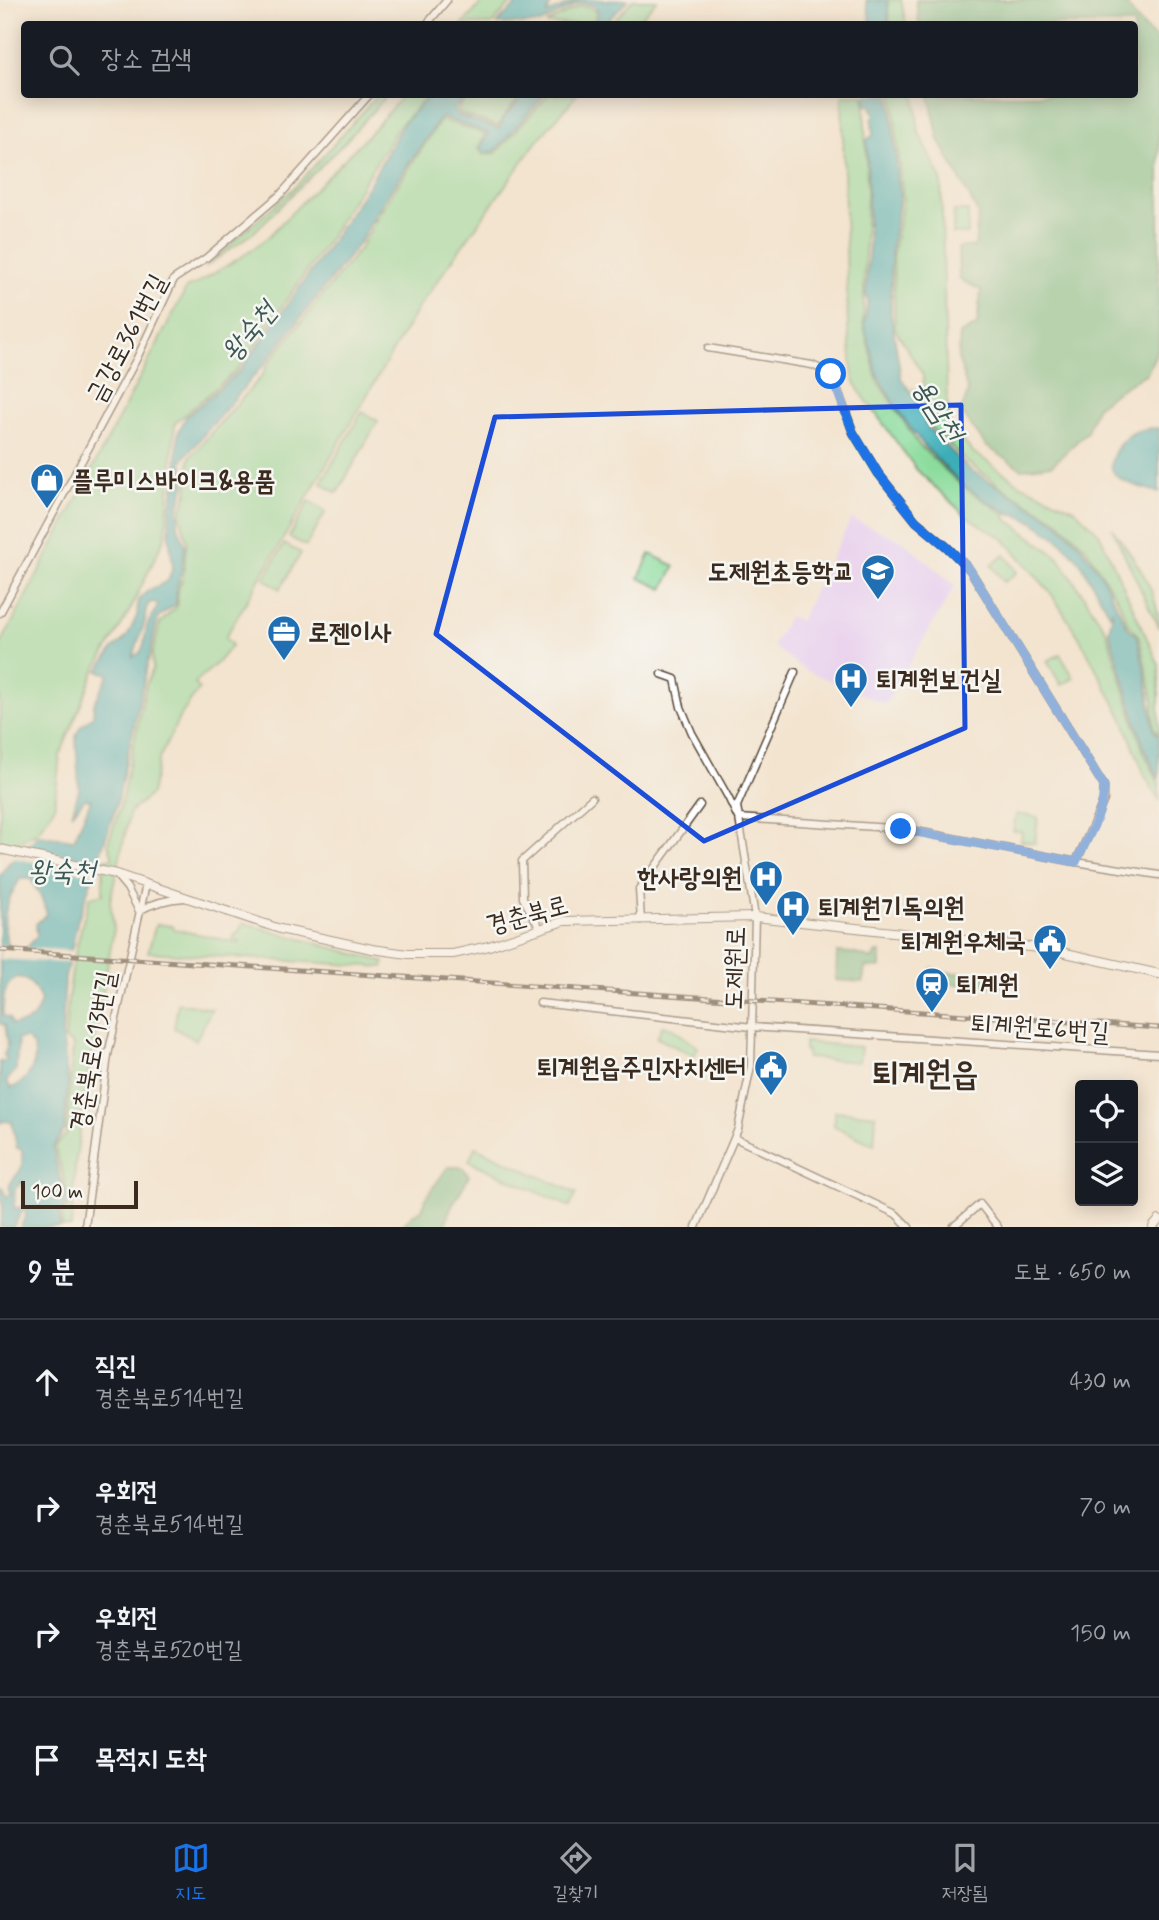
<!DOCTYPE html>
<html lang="ko">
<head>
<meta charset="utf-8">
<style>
	:root { --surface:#171b24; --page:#20242c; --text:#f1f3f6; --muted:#9ea1a6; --line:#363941; --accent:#1a73e8 }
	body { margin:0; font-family:Mynerve,"Poor Story",sans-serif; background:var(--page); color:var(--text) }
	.controls { position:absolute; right:21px; bottom:21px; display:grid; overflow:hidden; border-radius:7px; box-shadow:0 4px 18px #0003 }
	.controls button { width:63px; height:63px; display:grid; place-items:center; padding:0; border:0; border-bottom:2px solid var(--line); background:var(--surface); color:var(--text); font:35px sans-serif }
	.scale { position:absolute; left:21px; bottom:18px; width:117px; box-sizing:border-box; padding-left:7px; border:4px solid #3b2a1e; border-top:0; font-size:19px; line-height:24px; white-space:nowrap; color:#3b2a1e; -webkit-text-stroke:5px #f6f6f2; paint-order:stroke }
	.stop { position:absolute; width:21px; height:21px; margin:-16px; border:5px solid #1a73e8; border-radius:50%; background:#fff }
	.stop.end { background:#1a73e8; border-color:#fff; box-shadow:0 2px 7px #0008 }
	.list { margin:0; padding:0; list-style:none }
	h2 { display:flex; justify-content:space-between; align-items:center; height:91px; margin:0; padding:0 28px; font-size:30px }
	h2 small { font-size:23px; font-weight:400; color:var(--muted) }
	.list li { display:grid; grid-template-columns:46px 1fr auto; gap:21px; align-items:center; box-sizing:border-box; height:126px; padding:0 28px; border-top:2px solid var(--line) }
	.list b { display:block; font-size:26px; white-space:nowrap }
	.list p { margin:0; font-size:23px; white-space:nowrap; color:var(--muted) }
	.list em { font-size:23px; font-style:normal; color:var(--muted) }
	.icon { flex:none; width:38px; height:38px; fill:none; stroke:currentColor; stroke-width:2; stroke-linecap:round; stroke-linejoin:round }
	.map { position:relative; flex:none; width:1159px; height:1227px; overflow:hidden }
	.search { position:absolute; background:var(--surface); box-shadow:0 4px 18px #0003; left:21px; right:21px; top:21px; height:77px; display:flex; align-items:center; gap:18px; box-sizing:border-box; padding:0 24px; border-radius:7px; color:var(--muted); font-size:26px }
	.sheet { height:595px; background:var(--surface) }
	nav { display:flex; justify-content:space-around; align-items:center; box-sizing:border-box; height:98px; border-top:2px solid var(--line); background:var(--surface); font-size:19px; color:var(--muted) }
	nav a { display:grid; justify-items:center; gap:4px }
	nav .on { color:var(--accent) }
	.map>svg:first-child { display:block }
	.built { fill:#e9d1ed }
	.green { fill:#8adc9c; stroke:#62835d; stroke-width:2 }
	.forest { fill:#6fbc84; stroke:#557351; stroke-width:2 }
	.water { fill:#3eaeb8; stroke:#3c6c6b; stroke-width:2; fill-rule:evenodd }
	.pier { fill:#f3e4cf }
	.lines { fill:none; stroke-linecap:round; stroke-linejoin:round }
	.minor-casing { stroke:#574639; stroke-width:9 }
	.tertiary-casing { stroke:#574639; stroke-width:10 }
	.minor { stroke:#fff; stroke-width:6 }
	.tertiary { stroke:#fff; stroke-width:8 }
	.rail-casing { stroke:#3b2a1e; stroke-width:5 }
	.rail { stroke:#f6f6f2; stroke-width:2.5; stroke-dasharray:8; stroke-linecap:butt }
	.route { stroke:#1a73e8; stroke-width:9 }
	.marked { fill:none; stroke:#1d4ed8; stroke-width:5; stroke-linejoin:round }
	.labels { text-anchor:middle; stroke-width:5; stroke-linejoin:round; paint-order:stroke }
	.street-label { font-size:26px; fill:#3b2a1e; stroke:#f6f6f2 }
	.poi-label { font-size:26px; font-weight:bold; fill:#3b2a1e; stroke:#f6f6f2; text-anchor:start }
	.water-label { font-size:28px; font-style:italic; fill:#3c5854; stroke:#f6f6f2 }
	.district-label { font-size:33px; font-weight:bold; fill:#3b2a1e; stroke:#f6f6f2 }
</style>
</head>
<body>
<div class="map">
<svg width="1159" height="1227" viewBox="0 0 1159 1227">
	<rect width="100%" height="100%" fill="#f6f6f2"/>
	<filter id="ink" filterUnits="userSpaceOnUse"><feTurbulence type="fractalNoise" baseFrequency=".0143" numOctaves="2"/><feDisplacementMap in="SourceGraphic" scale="14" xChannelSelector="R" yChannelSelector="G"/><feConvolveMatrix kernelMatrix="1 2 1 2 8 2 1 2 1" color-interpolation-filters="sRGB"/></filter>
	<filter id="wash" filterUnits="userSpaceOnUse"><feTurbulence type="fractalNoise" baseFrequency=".00686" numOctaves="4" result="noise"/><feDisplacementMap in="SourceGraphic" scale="28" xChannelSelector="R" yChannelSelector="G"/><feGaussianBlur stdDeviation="1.57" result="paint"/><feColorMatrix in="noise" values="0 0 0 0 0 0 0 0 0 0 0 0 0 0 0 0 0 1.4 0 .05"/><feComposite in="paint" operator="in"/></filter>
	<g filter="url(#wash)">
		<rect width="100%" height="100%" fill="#f3e4cf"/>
		<path class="built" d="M851 519 903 541 955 586 885 704 805 670 773 646 789 616 800 621Z"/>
		<path class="green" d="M484 0H514L492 24H463Z
			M633 0H657L636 24H611Z
			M887 0H901L906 24H890Z
			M579 6 595 9V19L591 24H546Z
			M378 95H387L344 143 253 233 205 267 296 186Z
			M403 95H428L398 127 325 245 237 370 175 423 165 537 129 612 94 672 60 755 54 808 37 833 0 850V646L187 287 196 284 249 252 267 238 370 133Z
			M470 95V94L521 95 502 118 498 126 458 113 459 107Z
			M548 95H577L537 141 418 308 225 638 232 645 218 662 195 683 199 689 179 718 159 759 151 794 130 812 110 901 114 929 88 1075 76 1158 71 1227H62L63 1212 70 1202 55 1147 66 1135 73 1045 65 1039C68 986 74 948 90 897L103 894V860L113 858 108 843 120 808 146 685 153 668 152 655 160 623 178 605V590L183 578 187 541 180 515 187 493 190 457 262 376 267 365 361 247 385 204 441 120 486 134 478 147 483 155 496 153Z
			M842 95H864L867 186 863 323 877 380 919 445 962 486 1006 515 1005 518 1058 557 1106 630 1143 751 1159 783V800L1145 776 1122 717 1079 637 1050 592 1004 539 967 517 917 470 858 389 853 377 848 327Z
			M893 95H915L919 133 941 178 947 399 950 427 973 452 1020 484 1074 509 1099 533 1159 665V734L1154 728 1153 700 1139 636 1128 624 1118 600 1086 548 1059 521 1009 492 967 462 932 428 913 389 924 392 923 375 895 329 893 253 903 201Z
			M954 211H968V234H953Z
			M362 412 378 421 337 493 321 483Z
			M309 501 326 511 306 546 289 537Z
			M1112 528C1134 559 1159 589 1159 628Z
			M284 544 301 553 280 589 264 579Z
			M650 554 675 566 663 589 639 578Z
			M1005 555 1017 572 1004 582 991 565Z
			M1060 654 1074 678 1061 685 1047 661Z
			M1016 814 1038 817 1035 843 1021 841 1022 832 1013 831Z
			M243 923 384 962 383 967 148 952 155 927 158 924 173 926 174 929 239 943 240 940 233 939 235 933 240 931Z
			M178 1003 212 1009 196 1040 174 1028Z
			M662 1026 670 1027 698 1047 694 1056 657 1038Z
			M804 1042 861 1047 859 1062 807 1058V1051L804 1050Z
			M835 1111 876 1115 874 1145 834 1126Z
			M475 1147 576 1193 570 1207 469 1161Z"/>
		<path class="forest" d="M916 0H1123L1139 22 1159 42V347L1147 373 1110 396 1096 408 1087 432 1052 465 1022 469 986 446 961 411 968 392 958 358 960 334 977 325 981 290 959 279 958 248 975 246 978 213 939 140 929 95 1134 94V24H919Z
			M837 952 852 953 873 959 877 952H881L880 968 865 967 863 982 836 980Z
			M932 968 940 972 1002 976 1006 982 1001 987 941 983 930 975Z
			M448 1167H463L469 1176 449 1212 445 1227H401L412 1215 422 1210 425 1199Z"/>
		<path class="water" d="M521 0H532L533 5 539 4 541 0H552L547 14 577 0H628L604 24H594C598 19 599 13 596 6L578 3 539 24H496Z
			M866 0H888V24H871Z
			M430 95H467L454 109 456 115 499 129 505 116 524 95H544L495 151 485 153 480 148 489 133 441 117 384 200 360 242 265 363 182 460 185 483 178 510V526L185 545 181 574 176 590V604L158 617 116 807 77 923 65 978 62 1035 68 1082 64 1130 53 1148 59 1175 68 1200 60 1213V1227H20L26 1216 22 1181 15 1189 14 1209 20 1207 23 1210 13 1227H0L3 1208 0 1188 2 1187 7 1197 11 1194 9 1186C21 1166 23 1176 22 1150L17 1148 12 1122 4 1121 0 1123V1062L7 1060 4 1055 8 1044 5 1025 0 1024V876L8 864 39 835 74 840 91 800 85 798 72 814 79 790 76 736 80 727 93 716 94 704 109 674 98 671 113 649 127 637 137 616 138 601 147 591 168 581 173 566 169 536 170 510 176 477 178 433 186 417 240 371 324 253 370 183 402 125ZM155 602 158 606C154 613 149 620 147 627 144 639 146 652 133 657L145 621 146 609 149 603ZM20 879H31L42 899 47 914 36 924 37 936 22 954 10 952C0 923 3 906 20 879ZM17 977C31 979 35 988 41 1000 36 1018 31 1023 12 1025L10 1018 3 1016C3 999 2 986 17 977ZM26 1038C28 1041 31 1043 33 1046 40 1062 26 1084 11 1088L6 1082 16 1069 18 1039Z
			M866 95H890L900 198 891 250V315L901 378 920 406 926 426 969 469 1057 522 1079 544 1100 572 1127 627 1137 636 1147 682 1154 731 1159 736V779L1144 748 1109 631 1113 611 1110 614 1078 559 1058 539 1033 522 1015 514H1011L986 501 962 484 926 448 901 415 878 377 864 325 868 302 866 295 869 244 867 140 873 135 872 120 875 115 870 104 866 106Z
			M1159 428V493C1147 488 1126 485 1117 476 1104 466 1117 445 1127 437 1135 430 1149 428 1159 428Z"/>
		<path class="pier" d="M22 846 101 863 97 875 10 857Z
			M0 946 20 950 22 948 74 951 72 963 0 959Z"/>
	</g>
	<g filter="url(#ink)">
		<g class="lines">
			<g class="minor-casing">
				<path id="minor" d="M427 24 447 0
					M708 348 812 365 832 374 853 432 878 473 916 521 947 547 970 570 1104 786V800L1076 862
					M0 613 137 358 174 279 206 258 281 194 370 94
					M661 674 675 679 681 707 692 733 728 797 738 818 906 829 1076 862 1159 875
					M117 876 127 888 139 911C154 902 168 899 185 898
					M641 920 639 889 700 805
					M540 928 523 898 522 861 592 798
					M540 1003 752 1027 1159 1054
					M735 1138 896 1214 909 1227
					M85 1227 108 1055 146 884
					M696 1227 738 1129 751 1066 755 917 737 806 795 672
					M953 1227 980 1204 998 1227"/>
			</g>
			<g class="tertiary-casing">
				<path id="tertiary" d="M0 849 116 874 280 929 372 949 408 954H453L489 946 564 921 755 917 1048 949 1159 974
					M1153 1227 1159 1220"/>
			</g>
			<use href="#minor" class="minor"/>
			<use href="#tertiary" class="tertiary"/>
			<g class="rail-casing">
				<path id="rail" d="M0 950 1159 1028"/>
			</g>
			<use href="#rail" class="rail"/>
		</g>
	</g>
	<g class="lines" filter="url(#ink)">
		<path class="route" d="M831 374 853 432 878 473 916 521 947 547 970 570 1104 786C1104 813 1087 838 1076 862L901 829"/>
	</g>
	<path d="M0 0H1159V1227H0ZM961 405 965 728 704 841 436 634 495 417Z" fill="#f3e4cf" fill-opacity=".55" fill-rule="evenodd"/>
	<path class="marked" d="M961 405 965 728 704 841 436 634 495 417Z"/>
	<defs>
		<g id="shop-pin" transform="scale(1.75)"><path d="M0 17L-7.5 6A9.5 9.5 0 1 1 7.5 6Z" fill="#1f6fb2" stroke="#f6f6f2"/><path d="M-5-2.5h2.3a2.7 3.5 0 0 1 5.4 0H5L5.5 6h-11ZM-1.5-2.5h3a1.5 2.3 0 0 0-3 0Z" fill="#fff"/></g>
		<g id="school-pin" transform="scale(1.75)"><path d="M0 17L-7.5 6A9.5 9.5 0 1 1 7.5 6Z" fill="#1f6fb2" stroke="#f6f6f2"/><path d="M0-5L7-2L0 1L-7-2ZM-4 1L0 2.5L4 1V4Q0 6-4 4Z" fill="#fff"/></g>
		<g id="office-pin" transform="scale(1.75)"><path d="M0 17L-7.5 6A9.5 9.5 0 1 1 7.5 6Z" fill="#1f6fb2" stroke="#f6f6f2"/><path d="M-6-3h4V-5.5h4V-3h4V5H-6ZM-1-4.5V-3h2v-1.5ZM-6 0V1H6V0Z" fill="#fff"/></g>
		<g id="hospital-pin" transform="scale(1.75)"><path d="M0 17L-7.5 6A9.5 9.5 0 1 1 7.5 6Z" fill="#1f6fb2" stroke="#f6f6f2"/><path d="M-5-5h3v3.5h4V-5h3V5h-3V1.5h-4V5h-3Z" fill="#fff"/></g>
		<g id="civic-pin" transform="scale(1.75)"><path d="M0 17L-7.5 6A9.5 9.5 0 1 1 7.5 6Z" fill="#1f6fb2" stroke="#f6f6f2"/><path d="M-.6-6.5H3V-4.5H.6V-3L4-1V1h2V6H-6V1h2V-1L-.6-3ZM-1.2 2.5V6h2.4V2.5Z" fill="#fff"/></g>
		<g id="station-pin" transform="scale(1.75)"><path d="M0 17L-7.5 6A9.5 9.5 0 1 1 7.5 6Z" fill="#1f6fb2" stroke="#f6f6f2"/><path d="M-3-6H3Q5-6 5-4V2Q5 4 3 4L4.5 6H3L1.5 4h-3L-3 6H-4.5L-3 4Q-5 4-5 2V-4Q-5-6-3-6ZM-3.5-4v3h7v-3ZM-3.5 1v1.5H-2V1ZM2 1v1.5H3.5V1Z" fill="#fff"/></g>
	</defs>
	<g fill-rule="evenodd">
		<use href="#shop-pin" x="47" y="480"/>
		<use href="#school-pin" x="878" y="571"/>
		<use href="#office-pin" x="284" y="632"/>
		<use href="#hospital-pin" x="851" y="679"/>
		<use href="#hospital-pin" x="766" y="877"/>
		<use href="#hospital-pin" x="793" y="907"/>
		<use href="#civic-pin" x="1050" y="941"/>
		<use href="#station-pin" x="932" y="984"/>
		<use href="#civic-pin" x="771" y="1067"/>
	</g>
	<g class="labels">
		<g class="street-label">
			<text transform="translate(126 338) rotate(-62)" y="9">금강로361번길</text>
			<text transform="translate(527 914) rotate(-15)" y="9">경춘북로</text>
			<text transform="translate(734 968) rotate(-88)" y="9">도제원로</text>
			<text transform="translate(1040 1027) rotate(4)" y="9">퇴계원로6번길</text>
			<text transform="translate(92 1051) rotate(-80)" y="9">경춘북로613번길</text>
		</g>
		<g class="poi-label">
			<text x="72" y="489">플루미스바이크&amp;용품</text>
			<text x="854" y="580" text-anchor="end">도제원초등학교</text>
			<text x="308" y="641">로젠이사</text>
			<text x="876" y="688">퇴계원보건실</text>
			<text x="742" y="886" text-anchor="end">한사랑의원</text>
			<text x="818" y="916">퇴계원기독의원</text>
			<text x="1026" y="950" text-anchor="end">퇴계원우체국</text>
			<text x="956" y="993">퇴계원</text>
			<text x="746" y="1076" text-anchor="end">퇴계원읍주민자치센터</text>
		</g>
		<g class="water-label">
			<text transform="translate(248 331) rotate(-50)" y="10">왕숙천</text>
			<text transform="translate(939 409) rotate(57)" y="10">용암천</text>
			<text x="62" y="880">왕숙천</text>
		</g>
		<g class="district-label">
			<text x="925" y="1084">퇴계원읍</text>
		</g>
	</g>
</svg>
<div class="controls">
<button><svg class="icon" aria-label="locate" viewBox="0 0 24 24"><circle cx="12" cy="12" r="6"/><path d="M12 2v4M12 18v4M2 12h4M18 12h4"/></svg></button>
<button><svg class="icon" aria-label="layers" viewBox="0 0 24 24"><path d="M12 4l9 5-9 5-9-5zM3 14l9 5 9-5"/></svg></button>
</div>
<div class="scale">100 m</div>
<div class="stop" style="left:831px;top:374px"></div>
<div class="stop end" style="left:901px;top:829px"></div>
<div class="search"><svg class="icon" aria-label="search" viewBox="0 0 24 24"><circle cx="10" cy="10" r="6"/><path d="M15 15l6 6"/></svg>장소 검색</div>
</div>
<section class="sheet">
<h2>9 분<small>도보 · 650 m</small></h2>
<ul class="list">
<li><svg class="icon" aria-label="ahead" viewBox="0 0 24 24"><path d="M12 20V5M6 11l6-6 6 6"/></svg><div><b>직진</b><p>경춘북로514번길</p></div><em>430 m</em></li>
<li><svg class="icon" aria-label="right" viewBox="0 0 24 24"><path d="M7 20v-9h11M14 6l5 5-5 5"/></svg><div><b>우회전</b><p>경춘북로514번길</p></div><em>70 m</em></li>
<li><svg class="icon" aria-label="right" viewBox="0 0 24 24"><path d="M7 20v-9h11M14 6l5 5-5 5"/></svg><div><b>우회전</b><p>경춘북로520번길</p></div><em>150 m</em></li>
<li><svg class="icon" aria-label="arrive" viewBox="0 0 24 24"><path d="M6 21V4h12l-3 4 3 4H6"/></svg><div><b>목적지 도착</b></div></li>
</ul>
</section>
<nav>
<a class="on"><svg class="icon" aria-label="map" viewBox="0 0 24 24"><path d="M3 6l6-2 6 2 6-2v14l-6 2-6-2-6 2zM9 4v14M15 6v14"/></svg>지도</a>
<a><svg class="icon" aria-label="directions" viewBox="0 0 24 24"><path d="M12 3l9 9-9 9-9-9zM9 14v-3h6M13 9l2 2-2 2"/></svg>길찾기</a>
<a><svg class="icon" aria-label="saved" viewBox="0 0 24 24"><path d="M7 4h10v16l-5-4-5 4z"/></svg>저장됨</a>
</nav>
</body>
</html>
